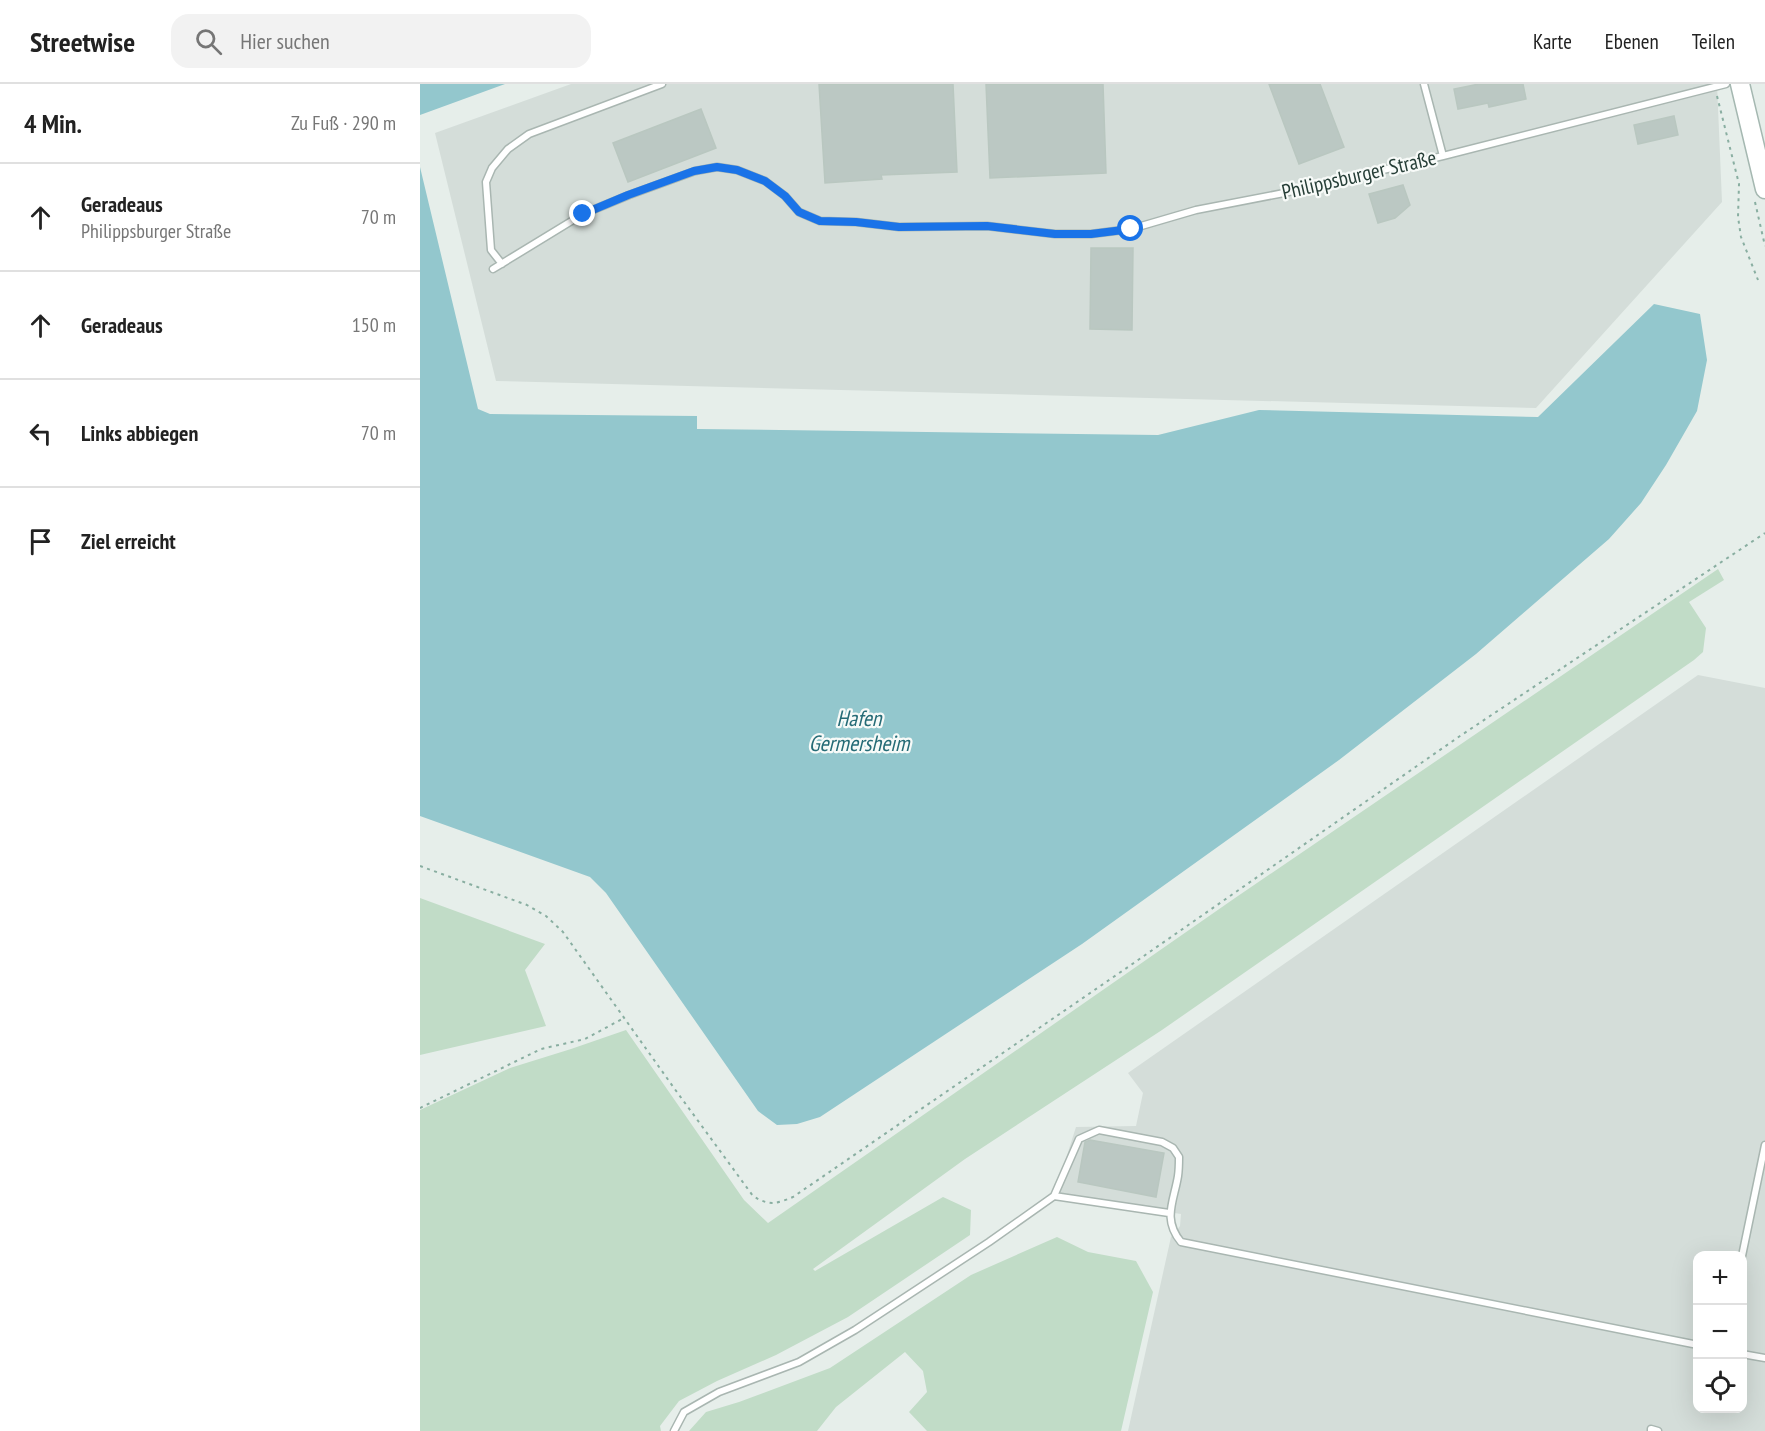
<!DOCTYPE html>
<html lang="de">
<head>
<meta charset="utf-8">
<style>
	:root { --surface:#fff; --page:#f2f2f2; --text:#222; --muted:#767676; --line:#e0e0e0 }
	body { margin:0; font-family:"PT Sans Narrow",sans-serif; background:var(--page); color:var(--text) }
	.controls { position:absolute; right:18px; bottom:18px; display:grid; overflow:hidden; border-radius:12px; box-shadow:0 6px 24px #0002 }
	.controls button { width:54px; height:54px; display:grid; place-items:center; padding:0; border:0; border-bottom:2px solid var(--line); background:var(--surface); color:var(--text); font:30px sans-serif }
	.stop { position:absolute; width:18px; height:18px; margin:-14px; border:4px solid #1a73e8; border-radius:50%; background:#fff }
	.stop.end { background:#1a73e8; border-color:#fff; box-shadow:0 2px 6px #0008 }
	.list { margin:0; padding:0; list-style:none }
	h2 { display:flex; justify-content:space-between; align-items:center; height:78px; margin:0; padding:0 24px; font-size:26px }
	h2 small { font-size:20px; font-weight:400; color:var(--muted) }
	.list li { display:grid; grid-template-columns:39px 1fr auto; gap:18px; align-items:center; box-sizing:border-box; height:108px; padding:0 24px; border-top:2px solid var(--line) }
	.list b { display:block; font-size:22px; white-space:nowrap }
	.list p { margin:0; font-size:20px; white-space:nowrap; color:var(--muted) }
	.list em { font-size:20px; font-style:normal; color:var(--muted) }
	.icon { flex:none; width:33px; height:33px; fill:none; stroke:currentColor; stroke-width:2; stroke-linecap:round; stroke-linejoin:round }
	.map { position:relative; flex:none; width:1345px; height:1347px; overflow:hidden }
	header { display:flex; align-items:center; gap:36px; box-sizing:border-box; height:84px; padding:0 30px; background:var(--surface); border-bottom:2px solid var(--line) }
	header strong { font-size:28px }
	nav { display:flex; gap:33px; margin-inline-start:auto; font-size:21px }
	.search { width:420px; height:54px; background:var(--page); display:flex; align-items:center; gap:15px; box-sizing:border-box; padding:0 21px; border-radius:18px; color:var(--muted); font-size:22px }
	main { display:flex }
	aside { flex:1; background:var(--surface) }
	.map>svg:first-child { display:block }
	.built { fill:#d4ddd9; fill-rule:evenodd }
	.green { fill:#c1dcc7 }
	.water { fill:#93c7cd }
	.building { fill:#bbc8c3; stroke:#b9c7c0; stroke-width:1.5 }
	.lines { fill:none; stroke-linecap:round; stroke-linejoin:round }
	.lane-casing { stroke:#a9b6b1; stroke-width:9 }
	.secondary-casing { stroke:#a5b8b1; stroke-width:21 }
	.path { stroke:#89aea1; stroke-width:2; stroke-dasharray:3 4.5; stroke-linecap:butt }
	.lane { stroke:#fff; stroke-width:6 }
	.secondary { stroke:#fff; stroke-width:18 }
	.route { stroke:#1a73e8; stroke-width:8 }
	.labels { text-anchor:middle; stroke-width:4.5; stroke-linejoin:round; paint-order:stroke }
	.street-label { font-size:21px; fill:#263e37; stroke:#f7faf8 }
	.water-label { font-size:22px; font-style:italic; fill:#256b76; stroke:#f7faf8 }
</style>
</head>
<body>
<header>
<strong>Streetwise</strong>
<div class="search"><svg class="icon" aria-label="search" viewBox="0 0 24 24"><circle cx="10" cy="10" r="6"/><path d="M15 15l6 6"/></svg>Hier suchen</div>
<nav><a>Karte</a><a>Ebenen</a><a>Teilen</a></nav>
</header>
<main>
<aside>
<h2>4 Min.<small>Zu Fuß · 290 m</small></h2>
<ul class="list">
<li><svg class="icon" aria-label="ahead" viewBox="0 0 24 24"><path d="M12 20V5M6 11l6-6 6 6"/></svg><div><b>Geradeaus</b><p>Philippsburger Straße</p></div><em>70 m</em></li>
<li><svg class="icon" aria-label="ahead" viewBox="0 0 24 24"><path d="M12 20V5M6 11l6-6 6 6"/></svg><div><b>Geradeaus</b></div><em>150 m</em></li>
<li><svg class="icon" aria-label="left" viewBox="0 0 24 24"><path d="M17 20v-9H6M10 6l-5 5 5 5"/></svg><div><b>Links abbiegen</b></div><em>70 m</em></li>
<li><svg class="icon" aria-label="arrive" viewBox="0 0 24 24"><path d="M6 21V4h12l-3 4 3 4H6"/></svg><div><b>Ziel erreicht</b></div></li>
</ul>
</aside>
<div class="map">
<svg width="1345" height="1347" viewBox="0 0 1345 1347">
	<rect width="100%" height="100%" fill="#e6eeea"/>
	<path class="built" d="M151 0H1297L1302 118 1116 324 76 297 15 49Z
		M1278 591 1345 604V1347H708L751 1153 760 1142 761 1130 634 1112 656 1043 716 1042 723 1009 708 989ZM1278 1172H1322V1324H1278Z"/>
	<path class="green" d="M1298 485 1304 496 1269 518 1286 544 1283 568 1274 576 742 946 545 1075 393 1185 395 1187 523 1113 551 1126 550 1151 428 1233 356 1271 297 1297 259 1317 240 1342 241 1347H0V1026L90 984 151 965 206 946 324 1116 348 1139 815 814Z
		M0 814 125 860 105 886 126 942 0 971Z
		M637 1153 668 1168 716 1177 733 1208 701 1347H507L489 1328 507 1308 503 1287 485 1268 416 1323 397 1347H269L286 1328 319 1318 410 1284 551 1191Z"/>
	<path class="water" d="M0 0H85L0 31Z
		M0 83 58 325 70 330 277 332V345L738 351 839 326 1118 333 1234 220 1280 230 1287 276 1277 327 1246 381 1221 419 1189 455 1056 570 919 676 662 860 400 1033 377 1040 357 1041 338 1027 186 809 170 793 0 732Z"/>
	<path class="building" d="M399 0H533L537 88 461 91 462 95 405 99Z
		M566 0H683L686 89 570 94Z
		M849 0H900L924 63 879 80Z
		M1059 0H1103L1106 15 1069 23 1068 19 1038 25 1034 5Z
		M281 25 296 64 208 98 193 59Z
		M1254 32 1258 51 1218 60 1214 41Z
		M983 101 990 121 975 134 958 139 949 110Z
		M671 164H713L712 246 670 245Z
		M670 1056 744 1069 736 1113 658 1098 665 1058Z"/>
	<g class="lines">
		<g class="lane-casing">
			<path id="lane" d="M1004 0 1023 72
				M82 180 71 166 66 98 72 84 88 65 109 50 242 0
				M73 185 163 130 209 111 275 87 297 83 317 86 345 97 365 112 379 128 400 137 436 138 479 143 567 142 635 150H671L711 145 776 126 864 109 1023 72 1306 0
				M749 1129 634 1112 659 1055 679 1046 742 1058 753 1064 759 1073C759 1079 759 1085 758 1092 754 1117 742 1135 761 1158L1278 1261
				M1322 1172 1345 1061
				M1322 1270 1345 1274
				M254 1347 264 1328 299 1308 379 1278 435 1246 569 1158 634 1112
				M1231 1347V1345L1238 1347"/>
		</g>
		<g class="secondary-casing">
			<path id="secondary" d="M1320 0 1345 105"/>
		</g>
		<path class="path" d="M1297 12 1319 100 1318 133 1321 153 1338 196
			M1335 118 1345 162
			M0 782 107 821 126 832 143 848 254 1004 333 1112C349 1122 356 1120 373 1113L708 883 1040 652 1345 449
			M0 1024 121 965 165 955 204 934"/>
		<use href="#lane" class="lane"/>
		<use href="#secondary" class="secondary"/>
	</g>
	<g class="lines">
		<path class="route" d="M163 130 208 111 274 87 297 83 317 86 345 97 365 112 379 128 400 137 436 138 479 143 567 142 635 150H671L711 145"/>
	</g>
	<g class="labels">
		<g class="street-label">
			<text transform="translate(939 91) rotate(-13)" y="7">Philippsburger Straße</text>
		</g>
		<g class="water-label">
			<text x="439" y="642">Hafen<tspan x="439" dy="25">Germersheim</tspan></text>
		</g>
	</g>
</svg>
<div class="controls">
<button>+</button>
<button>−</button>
<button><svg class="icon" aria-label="locate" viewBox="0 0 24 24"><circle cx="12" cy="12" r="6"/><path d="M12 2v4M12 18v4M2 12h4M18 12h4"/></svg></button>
</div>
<div class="stop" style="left:711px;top:145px"></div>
<div class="stop end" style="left:163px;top:130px"></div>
</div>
</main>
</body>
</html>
